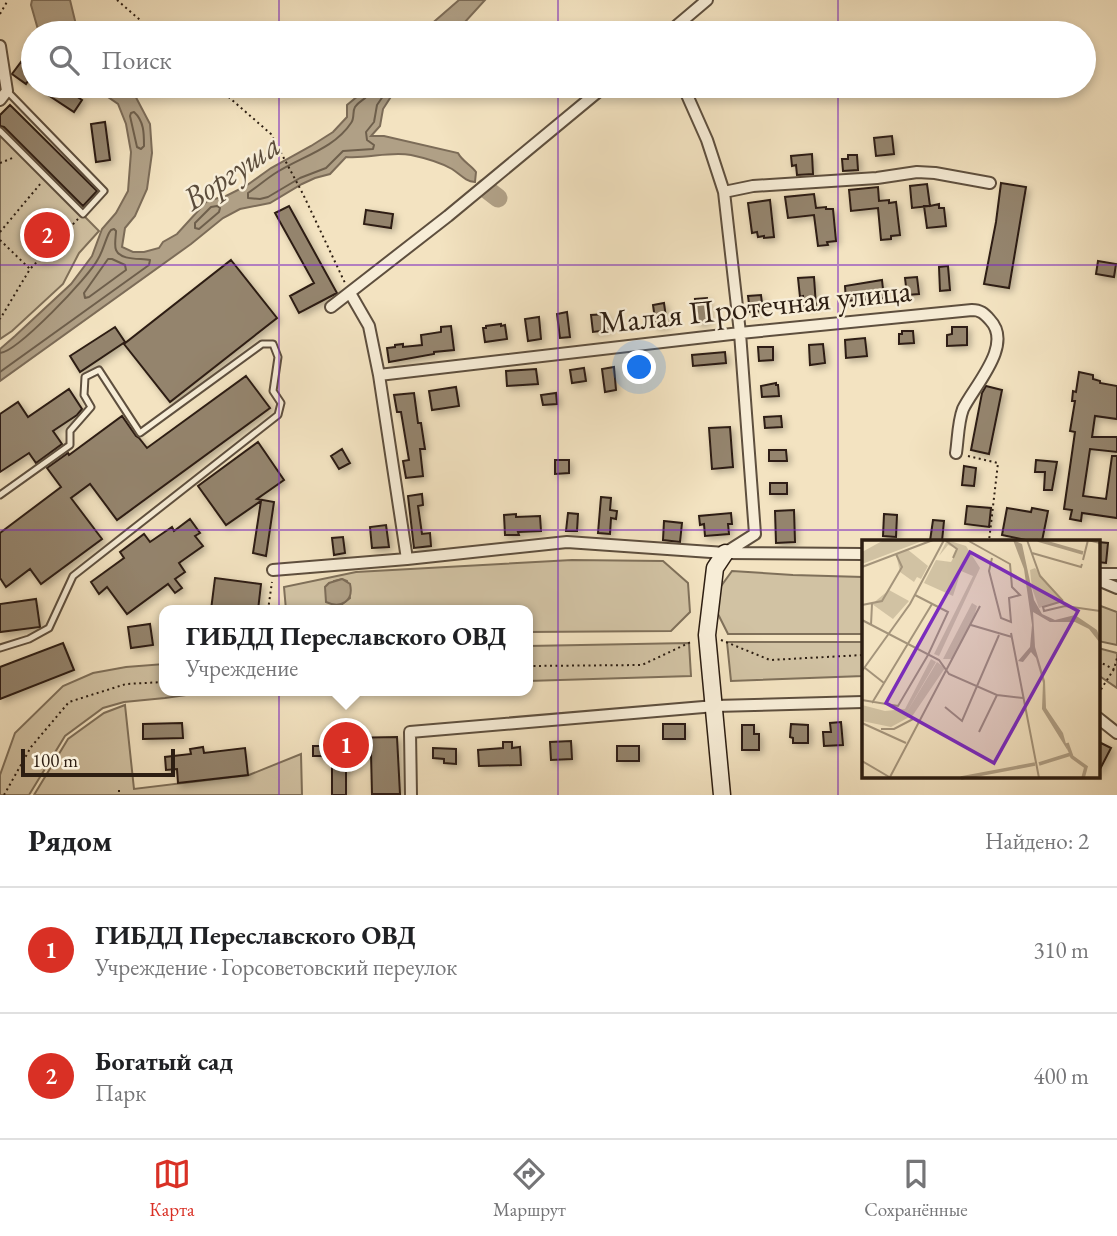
<!DOCTYPE html>
<html lang="ru">
<head>
<meta charset="utf-8">
<style>
	:root { --surface:#fff; --page:#f2f2f2; --text:#202124; --muted:#757577; --line:#e0e0e0; --accent:#d93025 }
	body { margin:0; font-family:"EB Garamond",serif; background:var(--page); color:var(--text) }
	.scale { position:absolute; left:21px; bottom:18px; width:154px; box-sizing:border-box; padding-left:7px; border:4px solid #2d1e12; border-top:0; font-size:19px; line-height:24px; white-space:nowrap; color:#2d1e12; -webkit-text-stroke:5px #f7edd7; paint-order:stroke }
	.you { position:absolute; left:640px; top:368px; width:24px; height:24px; margin:-18px; border:5px solid #fff; border-radius:50%; background:#1a73e8; box-shadow:0 0 0 10px #1a73e833 }
	.badge { display:grid; place-items:center; width:46px; height:46px; border-radius:50%; background:var(--accent); color:#fff; font-size:23px; font-weight:700 }
	.pin { position:absolute; translate:-50% -50%; border:4px solid #fff; box-shadow:0 2px 7px #0006 }
	.popup { position:absolute; left:159px; top:605px; width:374px; height:91px; box-sizing:border-box; display:grid; place-content:center; border-radius:14px; background:var(--surface); filter:drop-shadow(0 2px 5px #0005); font-size:23px; white-space:nowrap; color:var(--muted) }
	.popup b { font-size:26px; color:var(--text) }
	.popup::after { content:''; position:absolute; left:50%; top:100%; margin-left:-14px; border:14px solid transparent; border-top-color:var(--surface) }
	.list { margin:0; padding:0; list-style:none }
	h2 { display:flex; justify-content:space-between; align-items:center; height:91px; margin:0; padding:0 28px; font-size:30px }
	h2 small { font-size:23px; font-weight:400; color:var(--muted) }
	.list li { display:grid; grid-template-columns:46px 1fr auto; gap:21px; align-items:center; box-sizing:border-box; height:126px; padding:0 28px; border-top:2px solid var(--line) }
	.list b { display:block; font-size:26px; white-space:nowrap }
	.list p { margin:0; font-size:23px; white-space:nowrap; color:var(--muted) }
	.list em { font-size:23px; font-style:normal; color:var(--muted) }
	.icon { flex:none; width:38px; height:38px; fill:none; stroke:currentColor; stroke-width:2; stroke-linecap:round; stroke-linejoin:round }
	.map { position:relative; flex:none; width:1117px; height:795px; overflow:hidden }
	.search { position:absolute; background:var(--surface); box-shadow:0 4px 10px #0003; left:21px; right:21px; top:21px; height:77px; display:flex; align-items:center; gap:18px; box-sizing:border-box; padding:0 24px; border-radius:38px; color:var(--muted); font-size:26px }
	.sheet { height:343px; background:var(--surface) }
	nav { display:flex; justify-content:space-around; align-items:center; box-sizing:border-box; height:98px; border-top:2px solid var(--line); background:var(--surface); font-size:19px; color:var(--muted) }
	nav a { display:grid; justify-items:center; gap:4px }
	nav .on { color:var(--accent) }
	.map>svg:first-child { display:block }
	.green { fill:#d1c2a3; stroke:#7f705a; stroke-width:2; fill-rule:evenodd }
	.water { fill:#b0a086; stroke:#7c6c58; stroke-width:2 }
	.lines { fill:none; stroke-linecap:round; stroke-linejoin:round }
	.shore { stroke:#6e5f4c; stroke-width:2 }
	.river { stroke:#b0a086; stroke-width:19 }
	.building { fill:#94846d; stroke:#2d1e12; stroke-width:2; filter:url(#shadow) }
	.lane-casing { stroke:#5e4f3e; stroke-width:9 }
	.street-casing { stroke:#5e4f3e; stroke-width:14 }
	.secondary-casing { stroke:#2d1e12; stroke-width:19 }
	.path { stroke:#2d1e12; stroke-width:2; stroke-dasharray:2 3.5; stroke-linecap:butt }
	.lane { stroke:#f7edd7; stroke-width:5 }
	.street { stroke:#f7edd7; stroke-width:10 }
	.secondary { stroke:#f7edd7; stroke-width:16 }
	.grid { fill:none; stroke:#7b2cbf; stroke-width:2; stroke-opacity:0.55 }
	.labels { text-anchor:middle; stroke-width:5; stroke-linejoin:round; paint-order:stroke }
	.street-label { font-size:32px; fill:#2d1e12; stroke:#f7edd7 }
	.water-label { font-size:33px; font-style:italic; fill:#5b4c3b; stroke:#f7edd7 }
	.inset-river { fill:none; stroke:#b0a086; stroke-width:3.5 }
	.inset-road { fill:none; stroke:#a4947b; stroke-width:2 }
	.view { fill:#7b2cbf; fill-opacity:0.15; stroke:#7b2cbf; stroke-width:3.5 }
	.inset-edge { fill:none; stroke:#2d1e12; stroke-width:3.5 }
</style>
</head>
<body>
<div class="map">
<svg width="1117" height="795" viewBox="0 0 1117 795">
	<defs>
		<filter id="shadow"><feDropShadow dx="3" dy="3" stdDeviation="3.5" flood-color="#0004"/></filter>
	</defs>
	<rect width="100%" height="100%" fill="#f3e3c1"/>
	<filter id="stains"><feTurbulence type="fractalNoise" baseFrequency=".00286" numOctaves="4"/><feColorMatrix values="0 0 0 0 .2 0 0 0 0 .09 0 0 0 0 .02 0 0 0 .5 -.17"/></filter>
	<radialGradient id="worn" r=".72"><stop offset=".6" stop-color="#630" stop-opacity="0"/><stop offset="1" stop-color="#630" stop-opacity=".3"/></radialGradient>
	<path class="green" d="M0 131 99 231 79 253 63 284 12 331 0 339Z
		M572 560 663 561 688 583 690 612 671 631 528 632V610H286L284 587 356 572ZM342 579 347 581 350 598 341 605 334 606V581Z
		M732 571 793 575 863 577V634H728L715 608 719 589Z
		M1098 605 1117 612V645L1098 641Z
		M727 642H863V676L731 681Z
		M689 643 691 676 528 681V646Z
		M1098 648 1117 653V688L1098 675Z
		M164 664V691H237L207 692 165 698 124 702 103 708 65 736 29 795H0V775L15 733 63 686 93 673 126 667Z
		M125 705 134 789 249 775 301 754 302 795H34L68 739 104 713Z"/>
	<path class="water" d="M32 0H70L78 33H39L31 5Z
		M459 0H485L455 33H421Z
		M92 86H130L150 124 152 153 147 189 135 216 125 228 122 247 133 252H144L159 248 163 242 177 234 207 201 226 196 246 186 271 168 311 146 333 132 347 117V105L359 95 365 86H401L394 92 383 109 380 126 371 136H384L458 153C462 161 471 165 476 172L475 182C465 181 461 175 452 169 440 162 425 158 411 155 389 151 368 159 346 157L330 174 315 178 302 184 270 203 240 209 223 218 191 244 0 381V349L15 336 71 284 92 256 102 229 116 213 128 191 131 152 126 124 118 104Z
		M342 579 350 584C354 601 341 609 326 602L325 587 329 583Z"/>
	<g class="lines">
		<path class="shore" d="M370 86C369 101 361 98 355 107 352 112 355 118 351 123 334 149 300 157 274 174 265 180 257 187 248 193V198L260 199 268 197 300 178 326 168 343 151 373 149 374 145 367 140 366 132 374 122 377 105 390 86
			M134 112C144 121 144 133 144 146L141 149 137 147 130 116 131 113Z
			M217 206 220 208 219 212 199 229 195 228V223L211 207Z
			M108 259H112L125 265 126 270 89 297 85 298 84 293Z
			M0 353C17 352 89 277 98 259 103 251 105 241 109 233L111 230 114 229 116 231C116 236 114 245 116 250 121 261 141 258 150 260L149 265 0 372"/>
		<path class="river" d="M485 188 498 198"/>
	</g>
	<path class="building" d="M21 62 33 71V73L26 84 12 74Z
		M46 86H61L82 100 74 112 42 91Z
		M10 105 97 191 83 206 4 127 0 126V115Z
		M105 122 110 160 96 162 91 124Z
		M892 136 894 154 876 156 874 138Z
		M812 154 813 174 797 175 796 165 792 166 791 156Z
		M848 155H857L858 170 843 171 842 159H848Z
		M1001 183 1026 187 1009 288 984 284 996 222Z
		M927 184 930 206 939 204V208H944L946 226 927 228 924 206H929L912 208 910 186Z
		M878 187 879 201 889 200V203L896 202 900 235 891 236V239L881 240 878 208 851 211 849 190Z
		M814 194 816 208 826 207V209H833L836 241 827 242 828 245 818 246 814 215 788 218 785 197Z
		M770 200 774 237 764 238V236L758 237 757 232 752 233 748 203Z
		M289 206 337 293 299 313 290 296 314 283 275 213Z
		M366 210 393 214 391 228 364 224Z
		M231 260 277 318 170 402 124 344Z
		M1098 261 1116 264 1114 277 1096 274Z
		M948 266 950 290 940 291 939 267Z
		M814 277 816 306 804 307 803 296 800 297 798 278Z
		M917 277 919 294 907 295 905 278Z
		M882 280 884 298 846 301 845 286Z
		M761 295 763 311 750 312 748 296Z
		M707 298 709 321 698 323 695 299Z
		M664 303 667 325 656 326 653 305Z
		M567 312 570 337 560 338 557 314Z
		M607 314 609 330 593 332 591 315Z
		M539 317 541 339 528 341 525 319Z
		M501 324V326L505 325 507 339 485 342 483 328H486V326Z
		M451 326 454 350 434 352V354L389 362 387 348 395 347V345L403 344V347L422 345 421 335 441 332V327Z
		M115 327 125 342 80 372 70 356Z
		M952 327H967V345L947 346V335L952 334Z
		M902 331H913L914 343 899 344V334H902Z
		M865 338 867 356 846 358 845 340Z
		M823 344 825 363 810 365 809 345Z
		M758 347H773V360L759 361Z
		M725 352 726 363 693 366 692 355Z
		M614 367 616 390 605 392 602 369Z
		M584 368 586 381 572 383 570 370Z
		M536 369 538 384 507 386 506 371Z
		M1079 372 1093 375V379L1100 381V383L1117 386V419L1095 416 1092 437H1117V452L1090 449 1083 496 1106 499 1112 456H1117V518L1082 513 1081 521 1070 519 1072 510 1064 509 1075 432 1070 431 1075 401H1072L1073 391 1076 392Z
		M246 376 270 408 117 520 90 484 71 498 102 539 41 584 30 569 6 587 0 578V533L61 487 47 468 68 453 69 455 122 416 136 436 139 438 147 448Z
		M776 383V385H778L779 396 762 397 761 386Z
		M986 386 1002 390 989 454 971 450 982 393Z
		M456 387 459 406 432 410 429 391Z
		M69 389 82 409 77 415 53 431 62 444 36 463 29 453 0 472V414L18 402 28 417Z
		M414 393 418 423H421L425 449H420L423 476 406 478 403 461 409 460 401 412H397L394 395Z
		M556 393 557 404 543 405 541 395Z
		M781 416 782 427 765 428 764 417Z
		M730 427 733 467 712 469 709 428Z
		M258 442 284 480 257 499 274 502 266 556 253 553 261 501 226 525 198 486Z
		M342 449 350 463 339 469 331 456Z
		M769 450H786L787 461H769Z
		M555 460H569V473L555 474Z
		M1036 460 1057 462 1052 490H1044L1045 472H1035Z
		M964 466 976 468 974 486 962 485Z
		M770 483H787V494H770Z
		M422 494 423 505 418 506 422 534 430 533 431 546 414 548 408 496Z
		M601 497 611 498 610 510 617 511 616 519 611 518 610 534 598 533Z
		M967 506 991 508 989 527 965 524Z
		M1007 508 1031 512 1032 508 1048 511 1042 541H1026V540L1002 535Z
		M794 510 795 542 776 543 775 511Z
		M568 513 578 514 577 531H566Z
		M731 513 732 524H728L729 534 705 536 704 524 700 525 699 516Z
		M516 514V517L540 516 541 531 518 532 519 535H505L504 515Z
		M884 514 897 515 896 537 883 536Z
		M190 519 200 533 195 536 203 546 179 563 185 572 175 579 182 588 175 593 168 584 127 614 107 587 99 594 91 582 124 558 120 552 144 534 150 542 172 527 174 531Z
		M933 520 944 521 942 541H930Z
		M664 521 682 523 680 542 663 540Z
		M386 525 389 547 372 548 370 527Z
		M343 537 345 553 334 555 332 538Z
		M1098 542 1108 543 1106 563 1098 562Z
		M215 578 261 584 258 610H211Z
		M36 599 40 627 0 632V604Z
		M150 624 153 645 131 648 128 627Z
		M63 643 74 670 0 699V667Z
		M841 722 843 745 824 746 823 732H831L830 723Z
		M182 723 183 738 143 739V724Z
		M663 724H685V739H663Z
		M791 724 808 725V743H793V738L790 737Z
		M742 725H754V734H759V750H742Z
		M329 736H344V738L397 737 400 794H372L371 753 346 754V795H332V756H313V746H329Z
		M571 741 572 759 551 760 550 742Z
		M503 742H512V748L520 747 521 765 479 766 478 750 503 748Z
		M1101 743 1111 748 1098 773V749Z
		M617 746H639V761H617Z
		M203 747 204 753 245 748 248 775 178 783 177 769 166 770 165 757 191 754 190 749Z
		M433 748 456 749V764L444 763V759L433 758Z"/>
	<g class="lines">
		<g class="lane-casing">
			<path id="lane" d="M0 131 83 214 104 191 7 91
				M0 495 70 445V431L91 407 84 395 85 377 99 370 140 433 262 344H273L278 357 273 391 281 403 278 415 73 576 49 628 29 639 0 648"/>
		</g>
		<g class="street-casing">
			<path id="street" d="M668 33 707 0
				M0 46 7 91 0 100
				M683 86 707 140 724 192
				M350 293 369 326 379 375 407 559
				M331 307 448 216 605 86
				M379 375 740 333 972 310C980 310 984 313 990 320 1014 345 974 386 963 409 958 422 958 440 956 453
				M725 553 755 534 740 333 724 192 753 186 877 178 917 172 935 173 990 183
				M273 570 407 559 567 542 725 553 863 554
				M1098 574H1117
				M1098 580 1117 588
				M1098 718 1117 733
				M411 795 410 732 715 706 863 702"/>
		</g>
		<g class="secondary-casing">
			<path id="secondary" d="M722 795 707 635 715 568 725 553"/>
		</g>
		<path class="path" d="M117 0 155 33
			M0 14 8 0
			M216 86 271 134 303 194 345 283
			M0 163 15 157
			M0 232 41 183
			M0 240 30 269 0 319
			M31 268 78 219
			M968 456 998 463 989 541
			M268 610 272 582
			M721 640 770 660 863 655
			M1098 661 1117 671
			M528 666 642 665 693 641
			M1098 694 1114 669 1117 658
			M119 790V795
			M4 795 31 747 69 702 126 684 164 682"/>
		<use href="#lane" class="lane"/>
		<use href="#street" class="street"/>
		<use href="#secondary" class="secondary"/>
	</g>
	<path class="grid" d="M279 0V33M558 0V33M838 0V33M279 86V795M558 86V795M838 86V795M0 265H1117M0 530H1117"/>
	<g class="labels">
		<g class="street-label">
			<text transform="translate(755 306) rotate(-6)" y="11">Малая Протечная улица</text>
		</g>
		<g class="water-label">
			<text transform="translate(231 171) rotate(-34)" y="12">Воргуша</text>
		</g>
	</g>
	<g transform="translate(862 540)">
		<rect width="238" height="238" fill="#f3e3c1"/>
		<path d="M22 0H63L0 24V12ZM85 0 104 6 118 28 77 116 72 114 111 36 99 31 91 56 62 43 74 20 89 22 96 9 86 5 77 16ZM45 9 66 26 59 39 55 37 52 42 38 32 34 14ZM173 28 201 61 177 68 170 48 168 30ZM27 50 47 61 31 79 10 64ZM110 63 115 66 112 77 90 119H81ZM69 119 74 122 43 175 75 122 83 128 51 175 29 187 0 181V165L23 171 43 169Z" fill="#d1c2a3"/>
		<path d="M151 0 160 4 172 60 180 74 193 80 213 75 235 90 238 98V103L227 89 213 82H188L171 72 173 107 183 141 184 168 201 193 206 211 180 169 181 143 174 118 169 112 161 122 156 121 168 107 170 85 162 29Z" fill="#b0a086"/>
		<path class="inset-river" d="M176 0 221 13M205 203 210 217 224 227 221 238M177 224 209 214M99 238 173 224"/>
		<path class="inset-road" d="M83 0 95 9 91 18M105 0 148 24 150 47 158 55 147 58 149 82 139 78 127 31 130 18M165 0 178 36 201 61M170 13 219 27 220 24M221 20 226 0 238 3M0 27 71 0M201 61 181 67 182 71 203 66 238 71M0 65 20 61 40 27 34 14M0 80 77 120 87 134 135 155 117 192M9 85 10 64M109 85 150 97M149 93 177 238M3 128 22 143M0 131 48 64 82 0M135 155 161 158M0 160 36 166 66 115 86 72 53 55M10 163 70 64M83 167 100 181 137 95M0 183 44 203M19 189H32L53 178M0 221 29 238M28 237 118 66"/>
		<path class="view" d="M108 12 216 71 132 223 24 163Z"/>
		<rect width="238" height="238" class="inset-edge"/>
	</g>
	<rect width="100%" height="100%" filter="url(#stains)"/>
	<rect width="100%" height="100%" fill="url(#worn)"/>
</svg>
<div class="scale">100 m</div>
<div class="you"></div>
<div class="pin badge" style="left:346px;top:745px">1</div>
<div class="popup"><b>ГИБДД Переславского ОВД</b>Учреждение</div>
<div class="pin badge" style="left:47px;top:235px">2</div>
<div class="search"><svg class="icon" aria-label="search" viewBox="0 0 24 24"><circle cx="10" cy="10" r="6"/><path d="M15 15l6 6"/></svg>Поиск</div>
</div>
<section class="sheet">
<h2>Рядом<small>Найдено: 2</small></h2>
<ul class="list">
<li><span class="badge">1</span><div><b>ГИБДД Переславского ОВД</b><p>Учреждение · Горсоветовский переулок</p></div><em>310 m</em></li>
<li><span class="badge">2</span><div><b>Богатый сад</b><p>Парк</p></div><em>400 m</em></li>
</ul>
</section>
<nav>
<a class="on"><svg class="icon" aria-label="map" viewBox="0 0 24 24"><path d="M3 6l6-2 6 2 6-2v14l-6 2-6-2-6 2zM9 4v14M15 6v14"/></svg>Карта</a>
<a><svg class="icon" aria-label="directions" viewBox="0 0 24 24"><path d="M12 3l9 9-9 9-9-9zM9 14v-3h6M13 9l2 2-2 2"/></svg>Маршрут</a>
<a><svg class="icon" aria-label="saved" viewBox="0 0 24 24"><path d="M7 4h10v16l-5-4-5 4z"/></svg>Сохранённые</a>
</nav>
</body>
</html>
